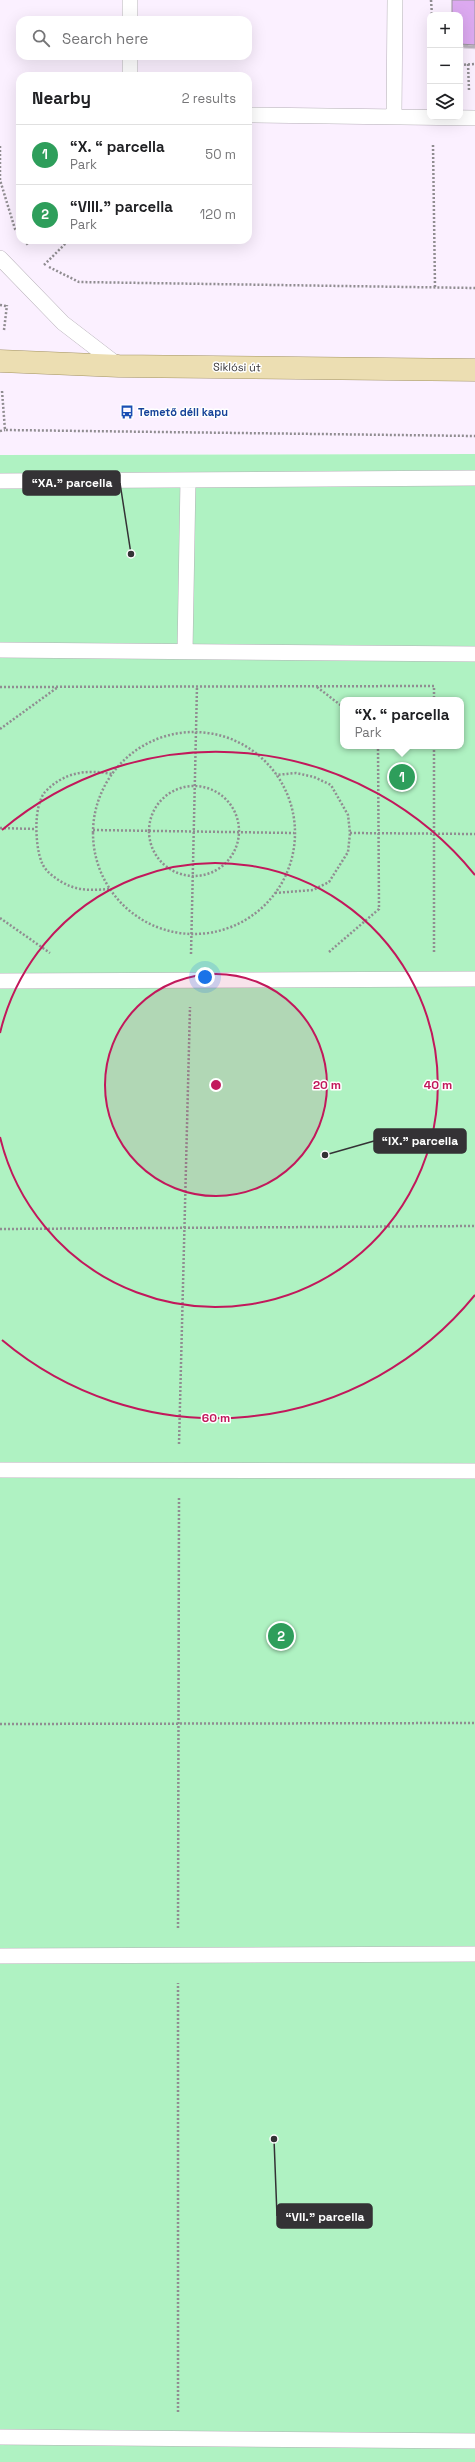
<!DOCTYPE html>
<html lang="en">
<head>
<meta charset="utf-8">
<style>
	:root { --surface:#fff; --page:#f6f6f6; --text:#202124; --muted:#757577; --line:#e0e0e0; --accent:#7c3aed }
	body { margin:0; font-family:"Space Grotesk",sans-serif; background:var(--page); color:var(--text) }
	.controls { position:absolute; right:12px; top:12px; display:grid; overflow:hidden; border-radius:8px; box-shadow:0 4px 16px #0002 }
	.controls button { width:36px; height:36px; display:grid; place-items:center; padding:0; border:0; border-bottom:1px solid var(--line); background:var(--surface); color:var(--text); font:20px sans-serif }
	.you { position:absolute; left:205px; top:977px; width:14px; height:14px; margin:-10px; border:3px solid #fff; border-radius:50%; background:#1a73e8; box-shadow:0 0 0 6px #1a73e833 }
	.badge { display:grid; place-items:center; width:26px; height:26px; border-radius:50%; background:var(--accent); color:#fff; font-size:13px; font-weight:700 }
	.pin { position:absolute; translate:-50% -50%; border:2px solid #fff; box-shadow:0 1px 4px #0006 }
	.popup { position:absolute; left:340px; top:697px; width:124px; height:52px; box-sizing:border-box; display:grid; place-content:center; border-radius:8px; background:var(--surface); filter:drop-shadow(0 1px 3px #0005); font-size:13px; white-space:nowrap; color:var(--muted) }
	.popup b { font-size:15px; color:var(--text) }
	.popup::after { content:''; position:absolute; left:50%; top:100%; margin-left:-8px; border:8px solid transparent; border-top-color:var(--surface) }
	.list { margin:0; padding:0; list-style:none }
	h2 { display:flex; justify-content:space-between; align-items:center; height:52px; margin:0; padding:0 16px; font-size:17px }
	h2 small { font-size:13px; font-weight:400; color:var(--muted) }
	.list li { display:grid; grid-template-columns:26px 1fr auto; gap:12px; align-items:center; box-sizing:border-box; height:60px; padding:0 16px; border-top:1px solid var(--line) }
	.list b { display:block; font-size:15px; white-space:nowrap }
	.list p { margin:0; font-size:13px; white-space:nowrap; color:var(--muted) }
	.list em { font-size:13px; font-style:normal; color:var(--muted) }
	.icon { flex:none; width:22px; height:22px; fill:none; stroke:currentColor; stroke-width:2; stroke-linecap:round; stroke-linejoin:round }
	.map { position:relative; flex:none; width:475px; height:2462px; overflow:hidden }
	.search { position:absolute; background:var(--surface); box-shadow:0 4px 16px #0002; left:16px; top:16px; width:236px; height:44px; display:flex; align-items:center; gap:10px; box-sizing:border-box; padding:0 14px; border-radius:12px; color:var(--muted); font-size:15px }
	.panel { position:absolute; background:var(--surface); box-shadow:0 4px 16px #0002; left:16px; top:72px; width:236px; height:172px; border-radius:12px }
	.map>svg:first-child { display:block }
	.built { fill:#fbf0ff; fill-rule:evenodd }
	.green { fill:#aff2c2; fill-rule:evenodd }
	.building { fill:#dca9f0; stroke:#9a959c; filter:url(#shadow) }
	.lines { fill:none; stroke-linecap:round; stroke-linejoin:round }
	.service-casing { stroke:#b5afb7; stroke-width:16 }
	.primary-casing { stroke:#a39464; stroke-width:23 }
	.path { stroke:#908d91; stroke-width:2.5; stroke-dasharray:2 2; stroke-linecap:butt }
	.service { stroke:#fff; stroke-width:15 }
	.primary { stroke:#ecdeb2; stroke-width:22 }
	.ring { fill:none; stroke:#c2185b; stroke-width:2 }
	.labels { text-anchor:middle; stroke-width:3; stroke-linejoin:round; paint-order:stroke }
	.street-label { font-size:11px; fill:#343235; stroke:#fff }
	.transit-label { font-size:11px; font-weight:bold; fill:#164399; stroke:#fff; text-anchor:start }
	.centre { fill:#c2185b; stroke:#fff; stroke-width:2 }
	.ring-label { font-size:12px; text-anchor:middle; font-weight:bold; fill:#c2185b; stroke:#fff; stroke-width:3; stroke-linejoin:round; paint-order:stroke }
	.leader { fill:none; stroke:#343235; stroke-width:1.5 }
	.callout-dot { fill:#343235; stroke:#fff; stroke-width:1.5 }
	.callout { fill:#343235; stroke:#343235; stroke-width:1.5 }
	.callout-label { font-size:12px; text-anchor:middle; font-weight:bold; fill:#fff }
</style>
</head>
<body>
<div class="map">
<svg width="475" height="2462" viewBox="0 0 475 2462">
	<defs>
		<filter id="shadow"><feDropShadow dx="3.5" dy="3.5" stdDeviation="0" flood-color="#0004"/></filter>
	</defs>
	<rect width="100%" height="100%" fill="#fefaff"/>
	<path class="built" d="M0 0H475V454L0 455ZM430 15H460V117H430ZM20 20H248V56H20ZM20 76H248V240H20Z"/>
	<path class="green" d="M475 454V2462H0V455ZM343 700H461V746H343Z"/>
	<path class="building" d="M452 0H475V45L460 44V15H452Z"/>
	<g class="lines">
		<g class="service-casing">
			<path id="service" d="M130 20V0
				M130 76V56
				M248 115 475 118
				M394 117 395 0
				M0 258 63 323 119 366
				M0 481 475 478
				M0 650 475 654
				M185 651 188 480
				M0 981 475 979
				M0 1470 475 1471
				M0 1956 475 1954
				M0 2437 475 2441"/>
		</g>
		<g class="primary-casing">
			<path id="primary" d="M0 361 119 366 475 370"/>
		</g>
		<path class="path" d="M431 0 432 15
			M468 64 469 90
			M460 65 475 64
			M433 145 435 287
			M0 146V180L15 229 20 235
			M24 240 28 245
			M44 265 69 240
			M49 267 79 282 475 288
			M0 305 6 306
			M4 330 7 305
			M2 391 5 430 475 436
			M0 431 5 430
			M0 687 434 686V700
			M317 687 343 707
			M0 729 58 687
			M93 833a101 101 0 1 1 202 0a101 101 0 1 1-202 0Z
			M434 746V952
			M149 831a45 45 0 1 1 90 0a45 45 0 1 1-90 0Z
			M0 828 35 829
			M93 830 294 833
			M350 833 475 834
			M109 889C96 890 82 891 70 886 60 882 46 873 42 863 35 847 33 806 45 792 64 772 87 769 112 774
			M275 893 313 890 329 882 348 852 350 833 348 815 331 785 314 777 296 773 276 775
			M0 918 50 953
			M329 952 379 909 378 746
			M191 954 197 686
			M0 1229 475 1226
			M179 1444 190 1007
			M0 1724 475 1723
			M178 1928 179 1497
			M178 2412V1983"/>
		<use href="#service" class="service"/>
		<use href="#primary" class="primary"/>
	</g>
	<circle cx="216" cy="1085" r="111" fill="#c2185b" fill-opacity=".12"/>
	<g class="ring">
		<circle cx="216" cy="1085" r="111"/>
		<path d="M0 1033A222 222 0 1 1 0 1137"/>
		<path d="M475 1295A333 333 0 0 1 2 1340M2 830A333 333 0 0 1 475 875"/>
	</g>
	<defs>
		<g id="bus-bare" transform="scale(1.08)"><path d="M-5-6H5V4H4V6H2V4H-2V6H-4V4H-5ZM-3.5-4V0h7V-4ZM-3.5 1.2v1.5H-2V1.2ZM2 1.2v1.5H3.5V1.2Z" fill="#1a4fb4" stroke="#fff" stroke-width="2.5" paint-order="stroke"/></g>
	</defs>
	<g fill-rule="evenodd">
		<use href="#bus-bare" x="127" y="412"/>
	</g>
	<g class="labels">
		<g class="street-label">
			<text transform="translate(237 367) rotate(1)" y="4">Siklósi út</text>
		</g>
		<g class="transit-label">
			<text x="138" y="416">Temető déli kapu</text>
		</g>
	</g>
	<circle cx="216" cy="1085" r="6" class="centre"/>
	<g class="ring-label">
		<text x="327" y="1089">20 m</text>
		<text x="438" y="1089">40 m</text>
		<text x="216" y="1422">60 m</text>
	</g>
	<path class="leader" d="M131 554L120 483M325 1155L374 1141M274 2139L277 2216"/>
	<g class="callout-dot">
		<circle cx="131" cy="554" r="4"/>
		<circle cx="325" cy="1155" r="4"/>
		<circle cx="274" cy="2139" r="4"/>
	</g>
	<g class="callout">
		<rect x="23" y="471" width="97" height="24" rx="4"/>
		<rect x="374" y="1129" width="92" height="24" rx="4"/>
		<rect x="277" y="2204" width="95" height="24" rx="4"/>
	</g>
	<g class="callout-label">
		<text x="72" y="487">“XA.” parcella</text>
		<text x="420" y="1145">“IX.” parcella</text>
		<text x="325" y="2221">“VII.” parcella</text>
	</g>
</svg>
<div class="controls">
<button>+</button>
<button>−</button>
<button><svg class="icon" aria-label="layers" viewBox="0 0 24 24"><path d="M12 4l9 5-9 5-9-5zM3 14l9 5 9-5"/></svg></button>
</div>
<div class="you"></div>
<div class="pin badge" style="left:402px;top:777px;background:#2e9e5b">1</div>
<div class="popup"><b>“X. “ parcella</b>Park</div>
<div class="pin badge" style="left:281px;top:1636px;background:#2e9e5b">2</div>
<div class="search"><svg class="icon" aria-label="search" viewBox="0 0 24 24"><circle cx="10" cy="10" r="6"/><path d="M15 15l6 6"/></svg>Search here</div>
<section class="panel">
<h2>Nearby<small>2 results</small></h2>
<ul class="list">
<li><span class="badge" style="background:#2e9e5b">1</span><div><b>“X. “ parcella</b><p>Park</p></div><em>50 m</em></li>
<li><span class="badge" style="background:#2e9e5b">2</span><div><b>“VIII.” parcella</b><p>Park</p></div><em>120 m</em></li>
</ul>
</section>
</div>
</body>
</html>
